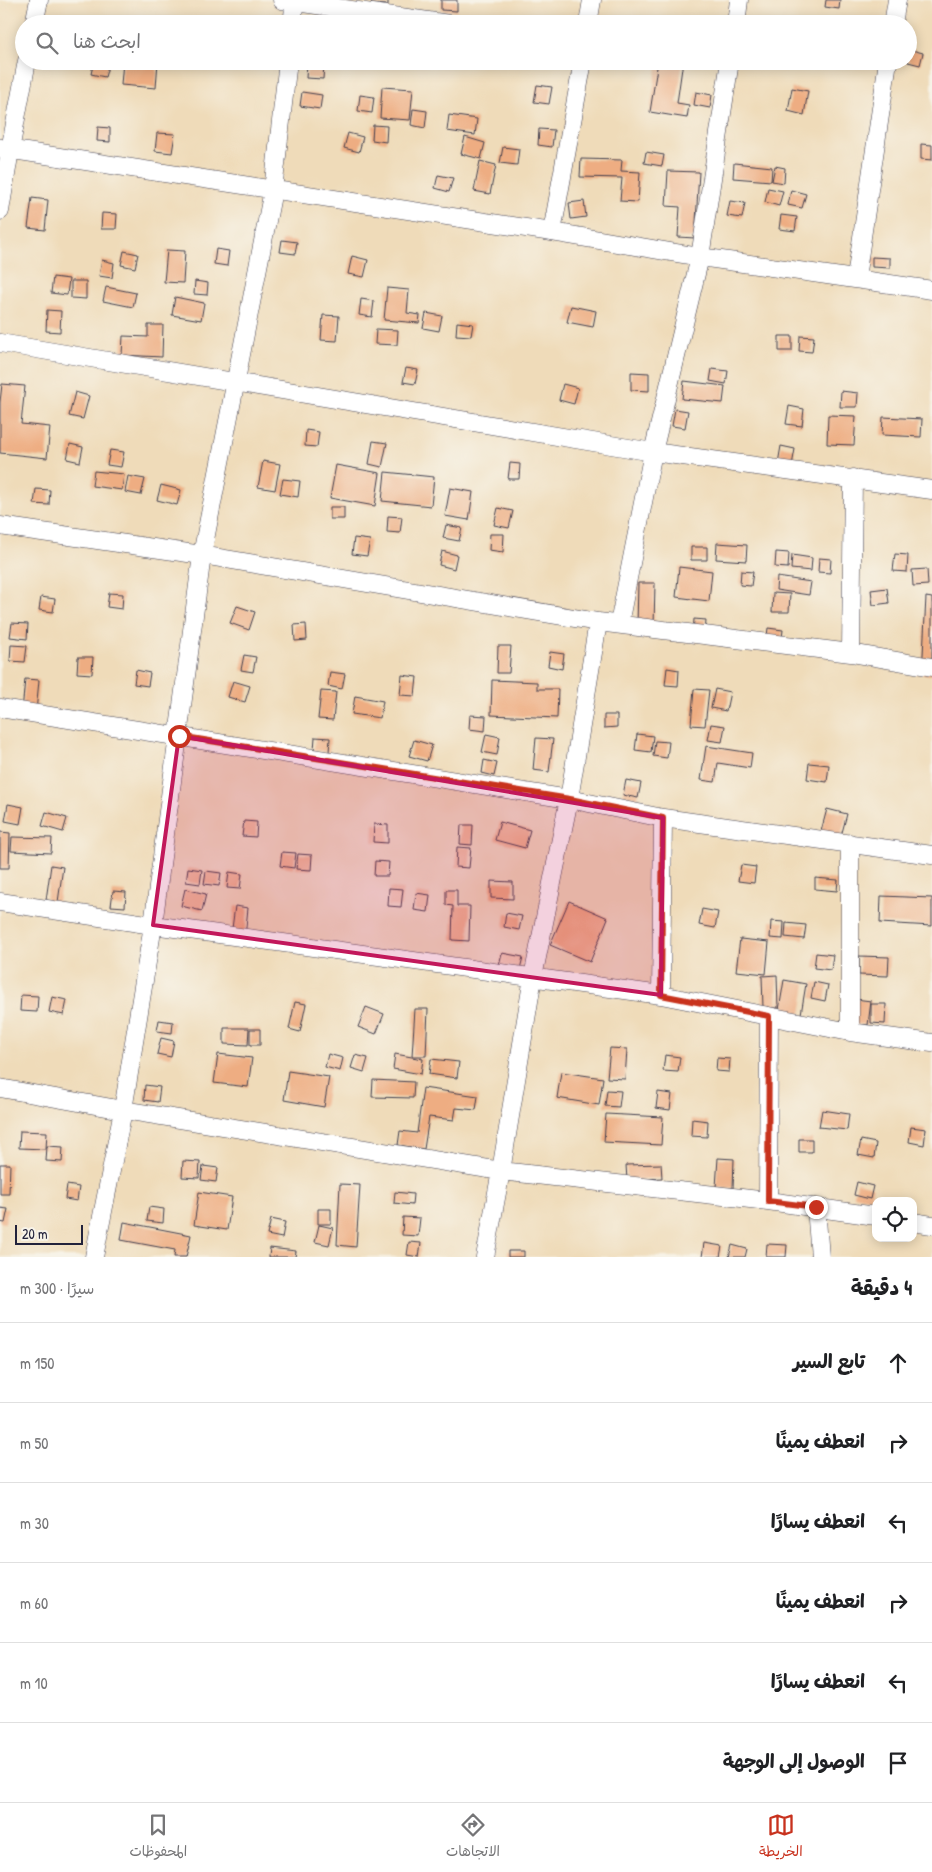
<!DOCTYPE html>
<html lang="ar">
<head>
<meta charset="utf-8">
<style>
	:root { --surface:#fff; --page:#f2f2f2; --text:#202124; --muted:#757577; --line:#e0e0e0; --accent:#c8321e }
	body { margin:0; font-family:"Patrick Hand","Playpen Sans Arabic",sans-serif; background:var(--page); color:var(--text); direction:rtl }
	.controls { position:absolute; right:15px; bottom:15px; display:grid; overflow:hidden; border-radius:10px; box-shadow:0 2px 12px #0003 }
	.controls button { width:45px; height:45px; display:grid; place-items:center; padding:0; border:0; border-bottom:1px solid var(--line); background:var(--surface); color:var(--text); font:25px sans-serif }
	.scale { position:absolute; left:15px; bottom:12px; width:68px; box-sizing:border-box; padding-left:5px; border:2px solid #22223b; border-top:0; font-size:14px; line-height:18px; white-space:nowrap; color:#22223b; -webkit-text-stroke:4px #f7f3e8; paint-order:stroke }
	.stop { position:absolute; width:15px; height:15px; margin:-11px; border:4px solid #c8321e; border-radius:50%; background:#fff }
	.stop.end { background:#c8321e; border-color:#fff; box-shadow:0 1px 5px #0008 }
	.list { margin:0; padding:0; list-style:none }
	h2 { display:flex; justify-content:space-between; align-items:center; height:65px; margin:0; padding:0 20px; font-size:21px }
	h2 small { font-size:16px; font-weight:400; color:var(--muted) }
	.list li { display:grid; grid-template-columns:32px 1fr auto; gap:15px; align-items:center; box-sizing:border-box; height:80px; padding:0 20px; border-top:1px solid var(--line) }
	.list b { display:block; font-size:19px; white-space:nowrap }
	.list em { font-size:16px; font-style:normal; color:var(--muted) }
	.icon { flex:none; width:28px; height:28px; fill:none; stroke:currentColor; stroke-width:2; stroke-linecap:round; stroke-linejoin:round }
	.map { position:relative; flex:none; width:932px; height:1257px; overflow:hidden; direction:ltr }
	.search { position:absolute; background:var(--surface); box-shadow:0 2px 12px #0003; left:15px; right:15px; top:15px; height:55px; display:flex; align-items:center; gap:12px; box-sizing:border-box; padding:0 18px; border-radius:28px; color:var(--muted); font-size:19px }
	.sheet { height:545px; background:var(--surface) }
	nav { display:flex; justify-content:space-around; align-items:center; box-sizing:border-box; height:70px; border-top:1px solid var(--line); background:var(--surface); font-size:14px; color:var(--muted) }
	nav a { display:grid; justify-items:center; gap:2px }
	nav .on { color:var(--accent) }
	.map>svg:first-child { display:block }
	.building { fill:#eead82 }
	.lines { fill:none; stroke-linecap:round; stroke-linejoin:round }
	.minor-casing { stroke:#413e4e; stroke-width:19 }
	.minor { stroke:#fff; stroke-width:18 }
	.route { stroke:#c8321e; stroke-width:6 }
	.marked { fill:#c2185b; fill-opacity:0.2; stroke:#c2185b; stroke-width:4; stroke-linejoin:round }
</style>
</head>
<body>
<div class="map">
<svg width="932" height="1257" viewBox="0 0 932 1257">
	<rect width="100%" height="100%" fill="#f7f3e8"/>
	<filter id="ink" filterUnits="userSpaceOnUse"><feTurbulence type="fractalNoise" baseFrequency=".02" numOctaves="2"/><feDisplacementMap in="SourceGraphic" scale="10" xChannelSelector="R" yChannelSelector="G"/><feConvolveMatrix kernelMatrix="1 2 1 2 8 2 1 2 1" color-interpolation-filters="sRGB"/></filter>
	<filter id="wash" filterUnits="userSpaceOnUse"><feTurbulence type="fractalNoise" baseFrequency=".0096" numOctaves="4" result="noise"/><feDisplacementMap in="SourceGraphic" scale="20" xChannelSelector="R" yChannelSelector="G"/><feGaussianBlur stdDeviation="1.12" result="paint"/><feColorMatrix in="noise" values="0 0 0 0 0 0 0 0 0 0 0 0 0 0 0 0 0 1.4 0 .05"/><feComposite in="paint" operator="in"/></filter>
	<g filter="url(#wash)">
		<rect width="100%" height="100%" fill="#efdbb9"/>
		<g id="blocks">
			<path class="building" d="M372 0H388V5L371 4Z
				M441 0H457V11L441 10Z
				M826 0H840L839 9 825 7Z
				M908 49 923 53 920 65 908 62Z
				M94 61 109 63 105 77 91 74Z
				M123 61H158L156 88 121 85Z
				M658 61H683L677 103 689 105 687 118 650 112Z
				M307 62 324 63 323 79 306 78Z
				M537 85 552 87 549 104 534 102Z
				M382 87 413 89 410 120 380 118Z
				M792 88 808 91 804 115 788 111Z
				M302 92 322 95 320 109 300 106Z
				M696 92 712 95 710 108 694 105Z
				M360 95 374 97 372 113 358 111Z
				M413 109 427 111 425 128 411 125Z
				M449 115 477 119 475 135 447 131Z
				M373 125 387 126 386 142 372 140Z
				M98 127 110 128V142L97 141Z
				M539 129 554 130 552 147 538 145Z
				M157 133 175 134 172 153 155 151Z
				M348 133 363 137 359 152 344 148Z
				M465 137 485 143 481 159 461 154Z
				M921 144 932 145V160L921 159Z
				M503 147 519 149 517 165 500 163Z
				M646 152 664 155 662 166 644 163Z
				M581 159 622 160 621 171 640 172 638 202 620 201 622 178 580 177Z
				M480 161 496 165 490 194 474 191Z
				M734 163 772 167 771 181 733 178Z
				M775 166 785 168 784 183 772 181Z
				M668 171 699 172 695 238 678 237 680 207 666 206Z
				M438 175 453 178 449 192 435 188Z
				M768 188 783 191 779 206 765 202Z
				M791 190 806 194 802 208 788 205Z
				M32 198 48 200 45 230 28 228Z
				M584 201 586 217 571 219 569 203Z
				M730 201 745 203 742 218 727 216Z
				M102 213 117 214 116 229H101Z
				M781 215 797 217 795 231 779 229Z
				M282 240 297 242 295 254 280 252Z
				M216 249 229 251 227 266 214 264Z
				M167 250 185 251 183 283 164 282Z
				M124 251 138 254 135 268 121 265Z
				M352 256 368 260 364 277 348 274Z
				M872 257 890 258V268L872 267Z
				M102 260 114 263 112 278 99 276Z
				M53 277 69 279 67 295 51 293Z
				M71 281H86V299L71 298Z
				M195 281 208 283 207 295 194 294Z
				M106 287 136 293 133 307 103 301Z
				M387 288 409 290 407 313 420 315 419 323 384 320Z
				M175 297 204 303 201 320 172 315Z
				M361 299 374 301 372 317 359 315Z
				M571 306 596 311 593 327 567 322Z
				M47 310 61 311 60 332 46 331Z
				M426 313 442 316 439 331 423 328Z
				M323 315 339 316 337 341 321 340Z
				M457 322 473 324 471 336 456 335Z
				M148 325H163L162 357 122 355 123 336 148 337Z
				M376 329 398 330 397 345 375 344Z
				M779 336H792V351H779Z
				M800 336 814 337 812 352 799 351Z
				M406 368 418 370 415 384 403 382Z
				M712 369 728 371 726 384 710 381Z
				M631 372 649 373V391L631 390Z
				M684 381 725 386 723 403 682 399Z
				M2 384 25 386 21 424 50 427 47 458 0 453V402Z
				M563 384 578 388 574 404 559 400Z
				M841 391 858 393 857 407H840Z
				M75 392 89 396 83 419 69 416Z
				M789 406 804 409 802 426 786 424Z
				M675 409 688 411 685 428 672 426Z
				M828 415 856 416 854 445 827 444Z
				M883 417 922 419 921 437 882 435Z
				M306 430 319 432 317 447 305 446Z
				M373 441 387 443 382 467 369 464Z
				M70 444 83 447 80 462 67 459Z
				M781 446 795 449 791 471 777 469Z
				M110 450 124 452 121 467 107 465Z
				M263 461 280 464 275 490 258 487Z
				M510 463 520 464 519 479H508Z
				M336 465 380 473 375 506 330 498Z
				M94 471 124 474 122 490 92 486Z
				M385 472 434 477 431 506 382 501Z
				M128 476 145 479 141 495 125 492Z
				M283 479 300 481 298 497 280 494Z
				M161 485 181 490 177 505 157 500Z
				M450 488 473 492 469 520 445 516Z
				M36 489 50 490 49 505 34 504Z
				M330 507H344V519H330Z
				M498 508 513 511 509 528 494 525Z
				M388 516 402 517 400 533 387 532Z
				M446 525 462 528 459 541 443 538Z
				M490 534H504L503 552 489 550Z
				M354 538 370 540 367 556 352 554Z
				M717 543 747 545 746 561 716 559Z
				M691 547H707V560H691Z
				M442 551 457 555 454 569 439 565Z
				M776 552 789 553 788 568 775 567Z
				M895 554 908 555 907 572 893 571Z
				M792 555 812 558 811 571 791 569Z
				M819 558 831 559 830 573 818 572Z
				M679 567 712 571 709 601 676 597Z
				M927 569 928 585 913 586 912 570Z
				M741 571 753 572 751 586 740 585Z
				M777 577 811 582 809 595 776 590Z
				M638 583H655L654 626H637Z
				M887 588 889 603 873 605 871 590Z
				M109 593 123 594 122 609 107 607Z
				M773 593 790 594 789 612H772Z
				M41 597 55 599 53 612 39 610Z
				M926 597 932 598V675L922 674Z
				M237 606 255 612 249 630 230 623Z
				M694 619 706 620 705 636 693 635Z
				M12 623 28 624 27 639 10 637Z
				M306 624 307 640 295 641 294 625Z
				M768 628 783 630 781 646 766 644Z
				M11 645 27 646 25 662 10 661Z
				M498 646H511L509 673H497Z
				M550 652 564 654 562 669 548 666Z
				M244 655 256 657 253 672 241 670Z
				M78 657H93L92 674 77 673Z
				M667 668 679 670 678 686 665 685Z
				M136 670 150 673 148 686 134 684Z
				M330 672 345 674 342 689 328 686Z
				M402 675 417 677 415 696 400 695Z
				M25 679 39 680 36 712 22 711Z
				M492 680 537 682V689H558L557 718 491 715Z
				M233 681 250 686 245 702 228 697Z
				M694 689 709 690 705 726 691 725Z
				M715 689 730 692 726 711 711 708Z
				M321 691 336 692 333 720 318 719Z
				M355 696 383 701 380 718 352 714Z
				M470 715 486 716 485 731 469 729Z
				M604 715H617V727L604 728Z
				M711 724 725 726 722 742 708 740Z
				M486 734 500 737 497 755 482 752Z
				M637 734 653 736 651 752 635 750Z
				M315 737 330 738 329 752 314 750Z
				M536 738 553 739 549 772 533 770Z
				M414 740 432 745 427 761 409 756Z
				M655 741 669 742 667 758 653 756Z
				M706 746 752 753 750 768 718 763 715 782 701 780Z
				M484 760 497 763 494 776 482 773Z
				M809 763 829 765 827 782 807 779Z
				M626 780 641 783 638 798 623 795Z
				M8 804 23 807 20 824 5 821Z
				M827 809 847 814 840 840 820 835Z
				M46 812 67 818 63 832 42 826Z
				M244 821 257 822 256 837 242 836Z
				M500 822 530 830 525 848 495 840Z
				M374 824 388 825V843L373 842Z
				M461 825H473L472 845 460 844Z
				M0 832 10 833 9 868H0Z
				M12 837 52 838 51 853 11 851Z
				M457 847 471 848 469 868 456 867Z
				M282 852 296 853 294 868 280 866Z
				M298 854 312 855 311 870 296 869Z
				M375 861 389 862 388 876H374Z
				M51 865 63 867 58 902 46 900Z
				M741 865 756 867 754 883 738 881Z
				M188 868 202 870 200 884 186 882Z
				M206 871 221 873 219 886 204 884Z
				M229 872 242 874 240 889 227 888Z
				M815 878 838 880 837 891 815 889Z
				M491 881 513 882V899L491 898Z
				M389 888 403 889 401 907 388 906Z
				M185 889 206 894 202 911 181 906Z
				M446 890H457V906H470L469 941 452 940 453 906 446 905Z
				M113 891 126 892 125 907 111 906Z
				M416 893 430 895 428 912 414 910Z
				M881 896 932 898V926L880 923Z
				M569 901 608 918 590 962 550 945Z
				M235 906 248 908 245 937 231 936Z
				M702 909 718 912 715 928 699 925Z
				M506 913 522 916 519 930 504 927Z
				M771 921 784 922 783 939 770 938Z
				M786 923 806 925 804 939 785 937Z
				M740 939 769 942 766 974 736 971Z
				M502 953 523 957 520 969 499 965Z
				M816 953 833 955 831 970 814 968Z
				M859 956 889 957 888 976 859 975Z
				M777 975 778 1008H763L762 976Z
				M784 980 806 984 801 1014 779 1010Z
				M814 982 828 985 825 1001 811 998Z
				M21 995 38 996 37 1012 20 1011Z
				M52 997 67 1000 64 1015 49 1012Z
				M855 999 871 1001 868 1025 852 1024Z
				M295 1002 306 1004 300 1032 289 1029Z
				M871 1004H886L885 1024 871 1023Z
				M366 1007 384 1014 376 1034 358 1027Z
				M415 1009H428L426 1056H412Z
				M159 1020 173 1022 172 1033 157 1031Z
				M224 1028H249L248 1045 224 1044Z
				M250 1029H260V1045H250Z
				M161 1038 174 1041 171 1057 157 1054Z
				M610 1048 627 1049 625 1079 607 1078Z
				M218 1054 252 1058 248 1087 214 1083Z
				M328 1054 343 1058 340 1071 325 1067Z
				M395 1054 423 1059 421 1074 393 1069Z
				M355 1055 368 1058 364 1072 351 1068Z
				M665 1055 680 1057 678 1072 663 1071Z
				M717 1058 730 1059 729 1072 716 1071Z
				M431 1059 459 1062 457 1078 429 1074Z
				M288 1071 329 1077 324 1107 284 1100Z
				M561 1072 603 1078 599 1105 557 1098Z
				M373 1080 414 1082 413 1098 372 1097Z
				M145 1085 160 1087 158 1102 144 1100Z
				M423 1088 478 1096 476 1110 456 1108 454 1120 429 1117 424 1149 398 1145 400 1131 417 1133Z
				M607 1090 621 1091 619 1107 605 1106Z
				M658 1092 672 1094 670 1110 656 1108Z
				M822 1110 849 1114 847 1130 819 1127Z
				M606 1114 663 1117 661 1145 604 1142Z
				M692 1119 708 1121 707 1137 691 1136Z
				M911 1127 926 1129 924 1145 909 1142Z
				M20 1131 47 1132 46 1149 19 1148Z
				M799 1139H812V1152H799Z
				M861 1140 876 1143 874 1158 858 1155Z
				M47 1146 63 1147 62 1162 46 1161Z
				M718 1158 734 1159 733 1188 716 1187Z
				M183 1161 200 1162 199 1178 182 1177Z
				M0 1164H10L9 1194H0Z
				M661 1164 662 1178 627 1180 626 1165Z
				M203 1166 218 1168 216 1182 201 1180Z
				M857 1182 873 1186 870 1199 854 1195Z
				M340 1184 360 1185 356 1247 337 1245Z
				M67 1185 79 1187 77 1201 65 1199Z
				M199 1192 232 1197 227 1230 194 1225Z
				M395 1192 413 1194 412 1205 394 1203Z
				M149 1207 164 1209 163 1223 147 1221Z
				M0 1208 8 1209 5 1223 0 1222Z
				M318 1209H331V1224H318Z
				M403 1217 420 1218 418 1236 402 1235Z
				M271 1219 285 1222 282 1238 267 1235Z
				M124 1222 191 1235 186 1257H174L175 1250 121 1240Z
				M319 1225 333 1228 329 1245 315 1242Z
				M409 1242 421 1243 419 1257 407 1255Z
				M704 1243 722 1246 720 1257H702Z
				M767 1244 787 1245 786 1257H766Z
				M732 1245 747 1249 745 1257H729Z
				M270 1248 296 1251 295 1257H269Z
				M508 1251H524V1257H508Z"/>
		</g>
	</g>
	<g filter="url(#ink)">
		<use href="#blocks" fill-opacity="0" stroke="#413e4e" stroke-width="1"/>
		<g class="lines">
			<g class="minor-casing">
				<path id="minor" d="M282 0 449 24
					M34 24 39 0
					M292 24 295 0
					M588 24 592 0
					M736 24 739 0
					M893 24 897 0
					M0 148 552 232 700 257 932 290
					M0 211 10 150 27 61
					M552 232 583 61
					M856 278 888 61
					M0 343 653 452 932 490
					M0 526 202 555 598 622 851 653 932 667
					M619 624 653 452 700 257 730 61
					M851 653 853 478
					M0 708 569 799 663 818 932 855
					M0 902 153 925 661 995 850 1032 932 1043
					M661 995 663 818
					M850 1032V843
					M0 1088 123 1110 501 1171 768 1201 876 1216
					M768 1201 769 1016
					M816 1207 820 1257
					M913 1222 932 1225
					M94 1257 123 1110 153 925 202 555 273 190 288 61
					M485 1257 501 1171 533 977 569 799 598 622"/>
			</g>
			<use href="#minor" class="minor"/>
		</g>
	</g>
	<g class="lines" filter="url(#ink)">
		<path class="route" d="M179 736 570 799 663 818 661 995 769 1016 768 1201 816 1207"/>
	</g>
	<path class="marked" d="M179 736 663 818 661 995 153 925Z"/>
</svg>
<div class="controls">
<button><svg class="icon" aria-label="locate" viewBox="0 0 24 24"><circle cx="12" cy="12" r="6"/><path d="M12 2v4M12 18v4M2 12h4M18 12h4"/></svg></button>
</div>
<div class="scale">20 m</div>
<div class="stop" style="left:179px;top:736px"></div>
<div class="stop end" style="left:816px;top:1207px"></div>
<div class="search"><svg class="icon" aria-label="search" viewBox="0 0 24 24"><circle cx="10" cy="10" r="6"/><path d="M15 15l6 6"/></svg>ابحث هنا</div>
</div>
<section class="sheet">
<h2>4 دقيقة<small>سيرًا · 300 m</small></h2>
<ul class="list">
<li><svg class="icon" aria-label="ahead" viewBox="0 0 24 24"><path d="M12 20V5M6 11l6-6 6 6"/></svg><div><b>تابع السير</b></div><em>150 m</em></li>
<li><svg class="icon" aria-label="right" viewBox="0 0 24 24"><path d="M7 20v-9h11M14 6l5 5-5 5"/></svg><div><b>انعطف يمينًا</b></div><em>50 m</em></li>
<li><svg class="icon" aria-label="left" viewBox="0 0 24 24"><path d="M17 20v-9H6M10 6l-5 5 5 5"/></svg><div><b>انعطف يسارًا</b></div><em>30 m</em></li>
<li><svg class="icon" aria-label="right" viewBox="0 0 24 24"><path d="M7 20v-9h11M14 6l5 5-5 5"/></svg><div><b>انعطف يمينًا</b></div><em>60 m</em></li>
<li><svg class="icon" aria-label="left" viewBox="0 0 24 24"><path d="M17 20v-9H6M10 6l-5 5 5 5"/></svg><div><b>انعطف يسارًا</b></div><em>10 m</em></li>
<li><svg class="icon" aria-label="arrive" viewBox="0 0 24 24"><path d="M6 21V4h12l-3 4 3 4H6"/></svg><div><b>الوصول إلى الوجهة</b></div></li>
</ul>
</section>
<nav>
<a class="on"><svg class="icon" aria-label="map" viewBox="0 0 24 24"><path d="M3 6l6-2 6 2 6-2v14l-6 2-6-2-6 2zM9 4v14M15 6v14"/></svg>الخريطة</a>
<a><svg class="icon" aria-label="directions" viewBox="0 0 24 24"><path d="M12 3l9 9-9 9-9-9zM9 14v-3h6M13 9l2 2-2 2"/></svg>الاتجاهات</a>
<a><svg class="icon" aria-label="saved" viewBox="0 0 24 24"><path d="M7 4h10v16l-5-4-5 4z"/></svg>المحفوظات</a>
</nav>
</body>
</html>
